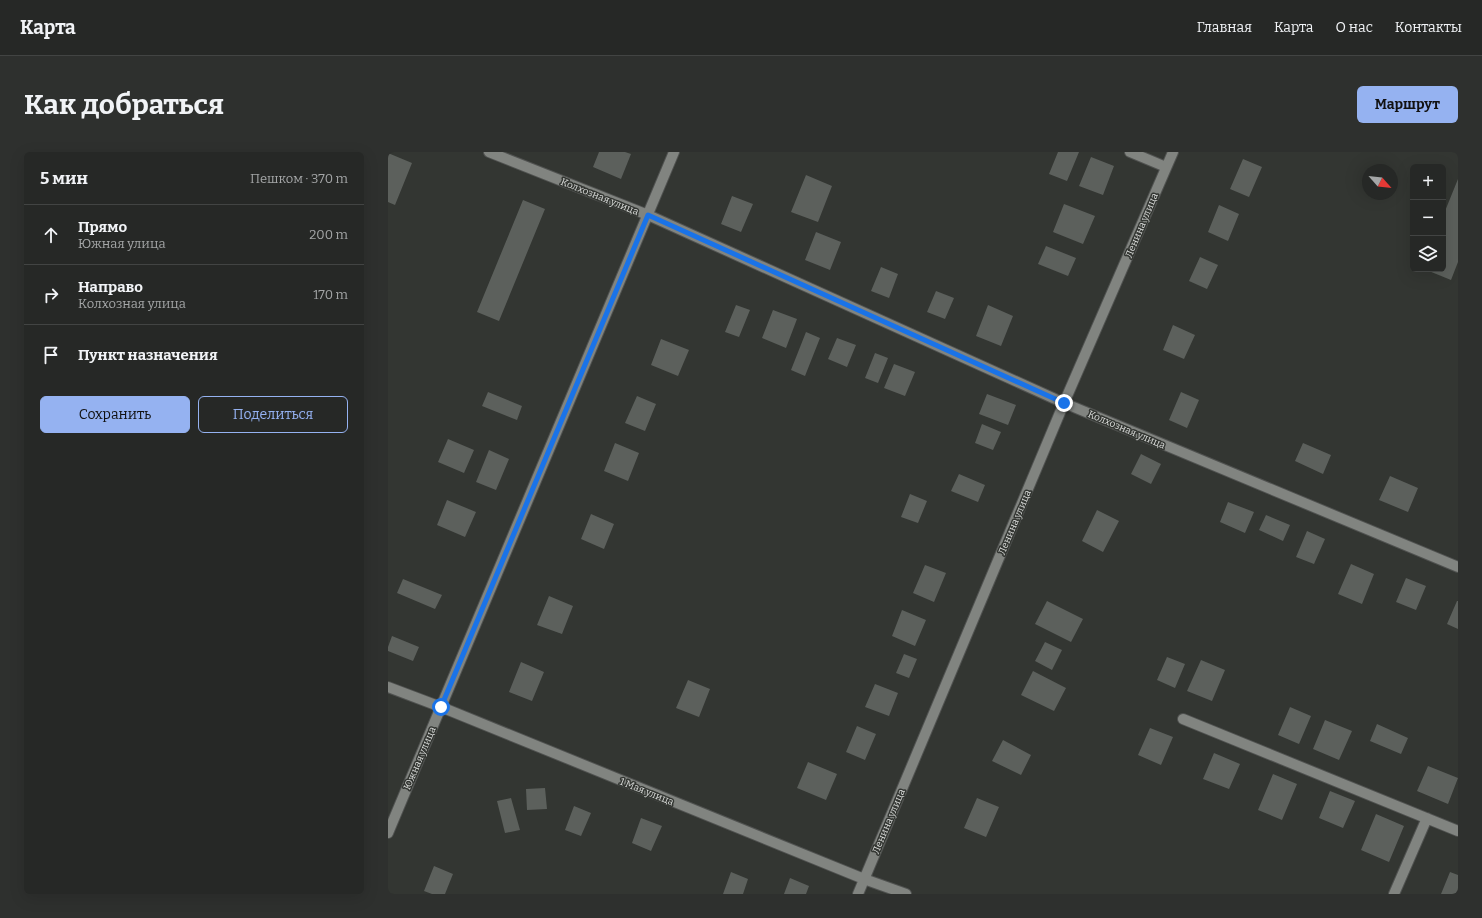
<!DOCTYPE html>
<html lang="ru">
<head>
<meta charset="utf-8">
<style>
	:root { --surface:#262826; --page:#2e302e; --text:#f1f3f6; --muted:#a4a6a7; --line:#424443; --accent:#95b2f1 }
	body { margin:0; font-family:Bitter,serif; background:var(--page); color:var(--text) }
	.controls { position:absolute; right:12px; top:12px; display:grid; overflow:hidden; border-radius:6px; box-shadow:0 4px 16px #0002 }
	.controls button { width:36px; height:36px; display:grid; place-items:center; padding:0; border:0; border-bottom:1px solid var(--line); background:var(--surface); color:var(--text); font:20px sans-serif }
	.compass { position:absolute; left:974px; top:12px; width:36px; height:36px; border-radius:50%; background:var(--surface); box-shadow:0 4px 16px #0002; rotate:117deg }
	.stop { position:absolute; width:12px; height:12px; margin:-9px; border:3px solid #1a73e8; border-radius:50%; background:#fff }
	.stop.end { background:#1a73e8; border-color:#fff; box-shadow:0 1px 4px #0008 }
	.list { margin:0; padding:0; list-style:none }
	h2 { display:flex; justify-content:space-between; align-items:center; height:52px; margin:0; padding:0 16px; font-size:17px }
	h2 small { font-size:13px; font-weight:400; color:var(--muted) }
	.list li { display:grid; grid-template-columns:26px 1fr auto; gap:12px; align-items:center; box-sizing:border-box; height:60px; padding:0 16px; border-top:1px solid var(--line) }
	.list b { display:block; font-size:15px; white-space:nowrap }
	.list p { margin:0; font-size:13px; white-space:nowrap; color:var(--muted) }
	.list em { font-size:13px; font-style:normal; color:var(--muted) }
	.actions { display:flex; gap:8px; padding:12px 16px }
	.actions a { flex:1; padding:9px 0; border:1px solid var(--accent); border-radius:6px; text-align:center; font-size:14px; color:var(--accent) }
	.actions .main { background:var(--accent); color:#111 }
	.icon { flex:none; width:22px; height:22px; fill:none; stroke:currentColor; stroke-width:2; stroke-linecap:round; stroke-linejoin:round }
	.map { position:relative; flex:none; width:1070px; height:742px; overflow:hidden; border-radius:6px }
	header { display:flex; align-items:center; gap:24px; box-sizing:border-box; height:56px; padding:0 20px; background:var(--surface); border-bottom:1px solid var(--line) }
	header strong { font-size:19px }
	nav { display:flex; gap:22px; margin-inline-start:auto; font-size:14px }
	.intro { display:flex; align-items:center; justify-content:space-between; box-sizing:border-box; height:96px; padding:0 24px }
	h1 { margin:0; font-size:28px }
	.button { padding:10px 18px; border-radius:6px; background:var(--accent); color:#111; font-size:14px; font-weight:700 }
	main { display:flex; gap:24px; padding:0 24px }
	aside { flex:1; background:var(--surface); border-radius:6px; box-shadow:0 4px 16px #0002 }
	.map>svg:first-child { display:block }
	.building { fill:#5c605c }
	.lines { fill:none; stroke-linecap:round; stroke-linejoin:round }
	.minor-casing { stroke:#505250; stroke-width:12 }
	.minor { stroke:#818480; stroke-width:10 }
	.route { stroke:#1a73e8; stroke-width:5 }
	.labels { text-anchor:middle; stroke-width:3; stroke-linejoin:round; paint-order:stroke }
	.street-label { font-size:10px; fill:#dadcda; stroke:#333632 }
</style>
</head>
<body>
<header>
<strong>Карта</strong>
<nav><a>Главная</a><a>Карта</a><a>О нас</a><a>Контакты</a></nav>
</header>
<div class="intro"><h1>Как добраться</h1><a class="button">Маршрут</a></div>
<main>
<aside>
<h2>5 мин<small>Пешком · 370 m</small></h2>
<ul class="list">
<li><svg class="icon" aria-label="ahead" viewBox="0 0 24 24"><path d="M12 20V5M6 11l6-6 6 6"/></svg><div><b>Прямо</b><p>Южная улица</p></div><em>200 m</em></li>
<li><svg class="icon" aria-label="right" viewBox="0 0 24 24"><path d="M7 20v-9h11M14 6l5 5-5 5"/></svg><div><b>Направо</b><p>Колхозная улица</p></div><em>170 m</em></li>
<li><svg class="icon" aria-label="arrive" viewBox="0 0 24 24"><path d="M6 21V4h12l-3 4 3 4H6"/></svg><div><b>Пункт назначения</b></div></li>
</ul>
<div class="actions"><a class="main">Сохранить</a><a>Поделиться</a></div>
</aside>
<div class="map">
<svg width="1070" height="742" viewBox="0 0 1070 742">
	<rect width="100%" height="100%" fill="#333632"/>
	<path class="building" d="M211 0H237L243 2 233 27 205 15Z
		M670 0H691L679 29 661 22Z
		M0 1 24 11 7 53 0 50Z
		M703 5 726 14 715 43 691 34Z
		M855 7 874 15 861 45 842 37Z
		M418 23 444 34 430 70 403 60Z
		M1070 27V110L1063 128 1036 117H1055V64Z
		M344 44 365 52 353 80 333 72Z
		M135 48 157 57 111 169 89 160Z
		M676 52 707 64 695 92 665 80Z
		M831 53 851 62 840 89 820 80Z
		M428 80 453 90 442 118 417 108Z
		M658 94 688 106 680 124 650 112Z
		M812 105 830 113 819 137 801 129Z
		M493 115 510 122 501 146 483 139Z
		M548 139 566 146 557 167 539 160Z
		M348 153 362 158 351 185 337 180Z
		M600 153 625 164 613 194 588 184Z
		M385 158 409 167 398 196 374 186Z
		M785 173 807 183 796 207 775 198Z
		M418 180 432 186 417 224 403 218Z
		M449 186 468 193 459 215 440 207Z
		M273 187 301 198 290 224 263 213Z
		M487 201 500 206 490 231 477 226Z
		M506 212 527 220 517 244 496 236Z
		M100 240 134 254 129 268 94 254Z
		M793 240 811 248 799 276 781 268Z
		M599 242 628 253 620 273 591 262Z
		M249 244 268 252 257 279 237 271Z
		M594 272 613 280 605 298 587 291Z
		M60 287 86 298 76 321 50 310Z
		M227 291 251 301 240 329 216 319Z
		M915 291 943 303 935 322 907 309Z
		M101 298 121 307 108 338 88 330Z
		M753 302 773 312 763 332 743 322Z
		M571 322 597 333 590 350 563 339Z
		M1002 324 1030 336 1020 360 991 348Z
		M522 342 539 349 530 371 513 365Z
		M59 348 88 360 77 385 49 373Z
		M840 350 866 360 857 381 832 370Z
		M709 358 731 369 715 400 694 389Z
		M203 362 226 372 216 397 193 387Z
		M878 363 902 373 895 389 871 378Z
		M919 379 937 387 926 412 908 405Z
		M963 412 986 422 974 452 950 442Z
		M537 413 558 421 546 450 525 441Z
		M1018 426 1038 434 1028 458 1008 450Z
		M15 427 54 443 47 457 9 441Z
		M161 444 185 454 174 482 149 473Z
		M659 449 695 467 683 490 647 472Z
		M1069 449H1070V477L1059 472Z
		M514 458 538 468 527 494 504 484Z
		M4 484 31 495 25 509 0 499V495Z
		M657 490 674 498 664 518 647 509Z
		M516 502 529 507 521 526 508 521Z
		M779 505 797 512 787 536 769 528Z
		M813 508 837 518 824 549 799 539Z
		M133 510 156 520 144 549 121 540Z
		M645 519 678 536 666 559 633 543Z
		M300 528 322 537 311 565 288 556Z
		M487 532 510 541 501 564 477 555Z
		M902 555 923 564 911 592 890 583Z
		M937 568 964 579 951 608 925 597Z
		M989 572 1020 586 1013 602 982 589Z
		M469 574 488 582 477 608 458 600Z
		M762 576 785 585 773 613 750 603Z
		M615 588 643 603 633 623 604 609Z
		M826 601 852 612 841 637 815 627Z
		M420 610 449 622 438 648 409 636Z
		M1040 614 1070 626 1060 652 1029 639Z
		M885 622 909 632 894 668 870 658Z
		M157 636 159 657 139 658 138 637Z
		M942 639 967 649 955 676 931 666Z
		M123 646 132 678 117 681 109 649Z
		M589 646 611 655 598 685 576 676Z
		M186 654 203 661 193 684 177 678Z
		M988 662 1016 674 1001 710 973 698Z
		M253 666 274 674 263 699 244 691Z
		M46 714 65 722 57 742H44L36 739Z
		M343 720 360 727 355 742H335Z
		M1062 720 1070 723V742H1053Z
		M402 726 421 734 418 742H396Z"/>
	<g class="lines">
		<g class="minor-casing">
			<path id="minor" d="M101 0 260 63 676 251 1070 415
				M742 0 778 15
				M0 535 53 555 476 727 518 742
				M795 567 1070 679
				M0 681 286 0
				M470 742 676 251 785 0
				M1006 742 1039 666"/>
		</g>
		<use href="#minor" class="minor"/>
	</g>
	<g class="lines">
		<path class="route" d="M53 555 260 63 676 251"/>
	</g>
	<g class="labels">
		<g class="street-label">
			<text transform="translate(212 44) rotate(22)" y="4">Колхозная улица</text>
			<text transform="translate(753 73) rotate(-67)" y="4">Ленина улица</text>
			<text transform="translate(739 277) rotate(23)" y="4">Колхозная улица</text>
			<text transform="translate(626 370) rotate(-67)" y="4">Ленина улица</text>
			<text transform="translate(31 606) rotate(-67)" y="4">Южная улица</text>
			<text transform="translate(259 639) rotate(22)" y="4">1 Мая улица</text>
			<text transform="translate(500 669) rotate(-67)" y="4">Ленина улица</text>
		</g>
	</g>
</svg>
<div class="controls">
<button>+</button>
<button>−</button>
<button><svg class="icon" aria-label="layers" viewBox="0 0 24 24"><path d="M12 4l9 5-9 5-9-5zM3 14l9 5 9-5"/></svg></button>
</div>
<svg class="compass" viewBox="-18 -18 36 36"><path d="M0-13l5 13h-10z" fill="#e53935"/><path d="M0 13l5-13h-10z" fill="#a4a6a7"/></svg>
<div class="stop" style="left:53px;top:555px"></div>
<div class="stop end" style="left:676px;top:251px"></div>
</div>
</main>
</body>
</html>
